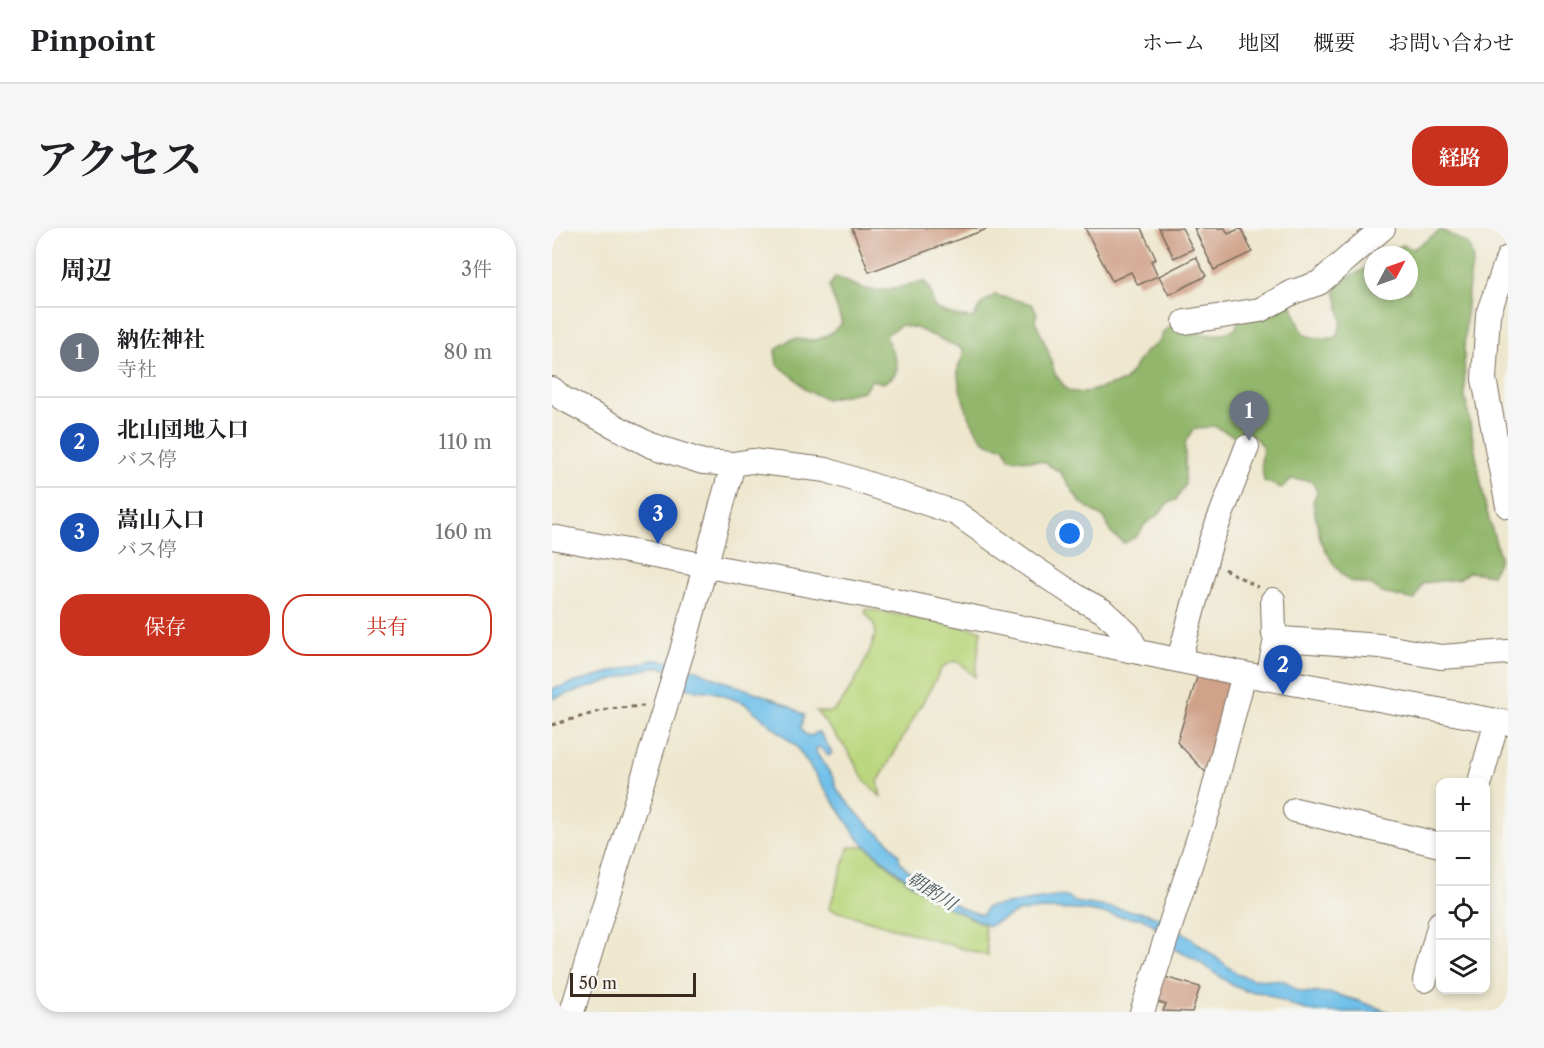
<!DOCTYPE html>
<html lang="ja">
<head>
<meta charset="utf-8">
<style>
	:root { --surface:#fff; --page:#f6f6f6; --text:#202124; --muted:#757577; --line:#e0e0e0; --accent:#c8321e }
	body { margin:0; font-family:"Libre Caslon Text","Noto Serif JP",serif; background:var(--page); color:var(--text) }
	.controls { position:absolute; right:18px; bottom:18px; display:grid; overflow:hidden; border-radius:12px; box-shadow:0 3px 9px #0003 }
	.controls button { width:54px; height:54px; display:grid; place-items:center; padding:0; border:0; border-bottom:2px solid var(--line); background:var(--surface); color:var(--text); font:30px sans-serif }
	.compass { position:absolute; left:812px; top:18px; width:54px; height:54px; border-radius:50%; background:var(--surface); box-shadow:0 3px 9px #0003; rotate:49deg }
	.scale { position:absolute; left:18px; bottom:15px; width:126px; box-sizing:border-box; padding-left:6px; border:3px solid #3b2a1e; border-top:0; font-size:16px; line-height:21px; white-space:nowrap; color:#3b2a1e; -webkit-text-stroke:4px #f6f6f2; paint-order:stroke }
	.you { position:absolute; left:518px; top:306px; width:21px; height:21px; margin:-15px; border:4px solid #fff; border-radius:50%; background:#1a73e8; box-shadow:0 0 0 9px #1a73e833 }
	.badge { display:grid; place-items:center; width:39px; height:39px; border-radius:50%; background:var(--accent); color:#fff; font-size:20px; font-weight:700 }
	.pin { position:absolute; translate:-50% -50px; filter:drop-shadow(0 2px 3px #0008) }
	.pin::after { content:''; position:absolute; top:32px; width:21px; height:18px; background:inherit; clip-path:polygon(0 0,100% 0,50% 100%) }
	.list { margin:0; padding:0; list-style:none }
	h2 { display:flex; justify-content:space-between; align-items:center; height:78px; margin:0; padding:0 24px; font-size:26px }
	h2 small { font-size:20px; font-weight:400; color:var(--muted) }
	.list li { display:grid; grid-template-columns:39px 1fr auto; gap:18px; align-items:center; box-sizing:border-box; height:90px; padding:0 24px; border-top:2px solid var(--line) }
	.list b { display:block; font-size:22px; white-space:nowrap }
	.list p { margin:0; font-size:20px; white-space:nowrap; color:var(--muted) }
	.list em { font-size:20px; font-style:normal; color:var(--muted) }
	.actions { display:flex; gap:12px; padding:18px 24px }
	.actions a { flex:1; padding:14px 0; border:2px solid var(--accent); border-radius:24px; text-align:center; font-size:21px; color:var(--accent) }
	.actions .main { background:var(--accent); color:#fff }
	.icon { flex:none; width:33px; height:33px; fill:none; stroke:currentColor; stroke-width:2; stroke-linecap:round; stroke-linejoin:round }
	.map { position:relative; flex:none; width:956px; height:784px; overflow:hidden; border-radius:24px }
	header { display:flex; align-items:center; gap:36px; box-sizing:border-box; height:84px; padding:0 30px; background:var(--surface); border-bottom:2px solid var(--line) }
	header strong { font-size:28px }
	nav { display:flex; gap:33px; margin-inline-start:auto; font-size:21px }
	.intro { display:flex; align-items:center; justify-content:space-between; box-sizing:border-box; height:144px; padding:0 36px }
	h1 { margin:0; font-size:42px }
	.button { padding:15px 27px; border-radius:24px; background:var(--accent); color:#fff; font-size:21px; font-weight:700 }
	main { display:flex; gap:36px; padding:0 36px }
	aside { flex:1; background:var(--surface); border-radius:24px; box-shadow:0 3px 9px #0003 }
	.map>svg:first-child { display:block }
	.green { fill:#b9d67c; stroke:#7a804d; stroke-width:1.5 }
	.forest { fill:#92b76c; stroke:#667045; stroke-width:1.5 }
	.water { fill:#6ebfe9; stroke:#547484; stroke-width:1.5 }
	.building { fill:#d0a28a }
	.lines { fill:none; stroke-linecap:round; stroke-linejoin:round }
	.minor-casing { stroke:#7a6c5c; stroke-width:26 }
	.path { stroke:#7a6c5c; stroke-width:3; stroke-dasharray:4.5 4.5; stroke-linecap:butt }
	.minor { stroke:#fff; stroke-width:24 }
	.labels { text-anchor:middle; stroke-width:6; stroke-linejoin:round; paint-order:stroke }
	.water-label { font-size:18px; font-style:italic; fill:#4a575b; stroke:#f6f6f2 }
</style>
</head>
<body>
<header>
<strong>Pinpoint</strong>
<nav><a>ホーム</a><a>地図</a><a>概要</a><a>お問い合わせ</a></nav>
</header>
<div class="intro"><h1>アクセス</h1><a class="button">経路</a></div>
<main>
<aside>
<h2>周辺<small>3件</small></h2>
<ul class="list">
<li><span class="badge" style="background:#6b7280">1</span><div><b>納佐神社</b><p>寺社</p></div><em>80 m</em></li>
<li><span class="badge" style="background:#1a4fb4">2</span><div><b>北山団地入口</b><p>バス停</p></div><em>110 m</em></li>
<li><span class="badge" style="background:#1a4fb4">3</span><div><b>嵩山入口</b><p>バス停</p></div><em>160 m</em></li>
</ul>
<div class="actions"><a class="main">保存</a><a>共有</a></div>
</aside>
<div class="map">
<svg width="956" height="784" viewBox="0 0 956 784">
	<rect width="100%" height="100%" fill="#f6f6f2"/>
	<filter id="ink" filterUnits="userSpaceOnUse"><feTurbulence type="fractalNoise" baseFrequency=".0167" numOctaves="2"/><feDisplacementMap in="SourceGraphic" scale="12" xChannelSelector="R" yChannelSelector="G"/><feConvolveMatrix kernelMatrix="1 2 1 2 8 2 1 2 1" color-interpolation-filters="sRGB"/></filter>
	<filter id="wash" filterUnits="userSpaceOnUse"><feTurbulence type="fractalNoise" baseFrequency=".008" numOctaves="4" result="noise"/><feDisplacementMap in="SourceGraphic" scale="24" xChannelSelector="R" yChannelSelector="G"/><feGaussianBlur stdDeviation="1.35" result="paint"/><feColorMatrix in="noise" values="0 0 0 0 0 0 0 0 0 0 0 0 0 0 0 0 0 1.4 0 .05"/><feComposite in="paint" operator="in"/></filter>
	<g filter="url(#wash)">
		<rect width="100%" height="100%" fill="#eee7ce"/>
		<path class="green" d="M314 381 429 402 423 449C410 439 408 425 390 440L326 554 329 569 312 552 296 523 264 483C270 484 276 486 282 482 294 474 326 414 323 400 322 395 316 389 313 384Z
			M297 619H315C355 656 381 674 432 696L436 728 277 681Z"/>
		<path class="forest" d="M889 2 916 16 921 30 916 63 912 120 913 169 934 281 948 329 940 347 917 344 907 351 871 355 863 372 830 365 819 357 797 353 782 337 768 311 761 274 765 264 760 253 740 251 729 260 712 253 709 235 711 219 701 208 692 206 686 210 662 198 641 201 633 215V257L624 272 616 275 606 287 593 296 585 308 572 315 559 305 553 291 528 274 508 244 492 234 457 230 453 219C444 218 433 216 428 208 417 193 405 160 406 142 406 132 412 135 411 121L364 100 349 97 334 107C338 127 358 142 331 155L320 152 311 163 274 171 254 162 244 151 225 136 223 123C240 107 242 112 262 112 272 111 283 102 290 95L277 58 284 49C306 59 315 65 340 61 352 59 360 54 373 54L378 62 382 79C395 86 406 90 421 90L430 75 443 67 480 76 485 85 483 92 496 123 503 146 516 163 531 165 573 153 592 125 607 114 612 103 624 95C651 106 654 112 684 101L686 92 739 76C754 109 744 110 784 110L790 93 783 62C796 44 808 47 821 35V63H857V27H829L851 17 861 21Z"/>
		<path class="water" d="M101 432C127 432 147 444 171 453 198 463 228 471 252 487L249 499 252 506 259 508 266 504 269 506 280 525 277 528 267 519 264 520 265 526 281 549 286 563 312 593 336 613 347 627 348 634 353 639 377 661 409 680 430 687 435 679 508 668 518 670 523 674 593 685 615 692 687 747 701 751 733 753C751 770 756 763 777 765 796 768 819 778 838 784H763L744 779 711 765 694 763 680 757 641 730 617 719 607 708 602 697 590 690H577L530 682 491 681 465 684 437 698 398 680 365 660 308 613 244 518 192 475 162 464 136 461 127 455 116 442 108 439 98 440 0 471V461Z"/>
		<g id="blocks">
			<path class="building" d="M300 0H438L317 44Z
				M533 0H589L604 31 599 33 606 48 586 57 579 44 560 53Z
				M607 0H630L641 21 622 30Z
				M642 0H673L676 6 689 0 700 24 662 42Z
				M644 29 654 48 617 67 607 48Z
				M647 443 680 455 659 550 625 514Z
				M609 748 648 759 640 784 611 783 614 776 602 773Z"/>
		</g>
	</g>
	<g filter="url(#ink)">
		<use href="#blocks" fill-opacity="0" stroke="#7a6c5c" stroke-width="1.5"/>
		<g class="lines">
			<g class="minor-casing">
				<path id="minor" d="M956 30 936 86 932 151 956 278
					M633 94 708 82 741 64 767 55 831 0
					M0 161 10 170 98 217 151 234 181 236 200 233 274 242 404 285 479 338 527 370 551 383 576 406 586 424
					M0 309 328 370 692 446 956 495
					M721 372 722 406 725 414
					M627 432 659 313 695 219
					M716 450 723 416 730 411 828 418 889 429 956 424
					M928 554 945 493
					M743 582 888 617
					M873 752 888 695
					M20 784 130 423 181 236
					M590 784 658 576 692 446"/>
			</g>
			<path class="path" d="M672 341 706 359
				M0 497 56 481 92 478"/>
			<use href="#minor" class="minor"/>
		</g>
	</g>
	<g class="labels">
		<g class="water-label">
			<text transform="translate(380 663) rotate(33)" y="6">朝酌川</text>
		</g>
	</g>
</svg>
<div class="controls">
<button>+</button>
<button>−</button>
<button><svg class="icon" aria-label="locate" viewBox="0 0 24 24"><circle cx="12" cy="12" r="6"/><path d="M12 2v4M12 18v4M2 12h4M18 12h4"/></svg></button>
<button><svg class="icon" aria-label="layers" viewBox="0 0 24 24"><path d="M12 4l9 5-9 5-9-5zM3 14l9 5 9-5"/></svg></button>
</div>
<svg class="compass" viewBox="-18 -18 36 36"><path d="M0-13l5 13h-10z" fill="#e53935"/><path d="M0 13l5-13h-10z" fill="#757577"/></svg>
<div class="scale">50 m</div>
<div class="you"></div>
<div class="pin badge" style="left:697px;top:213px;background:#6b7280">1</div>
<div class="pin badge" style="left:731px;top:467px;background:#1a4fb4">2</div>
<div class="pin badge" style="left:106px;top:316px;background:#1a4fb4">3</div>
</div>
</main>
</body>
</html>
